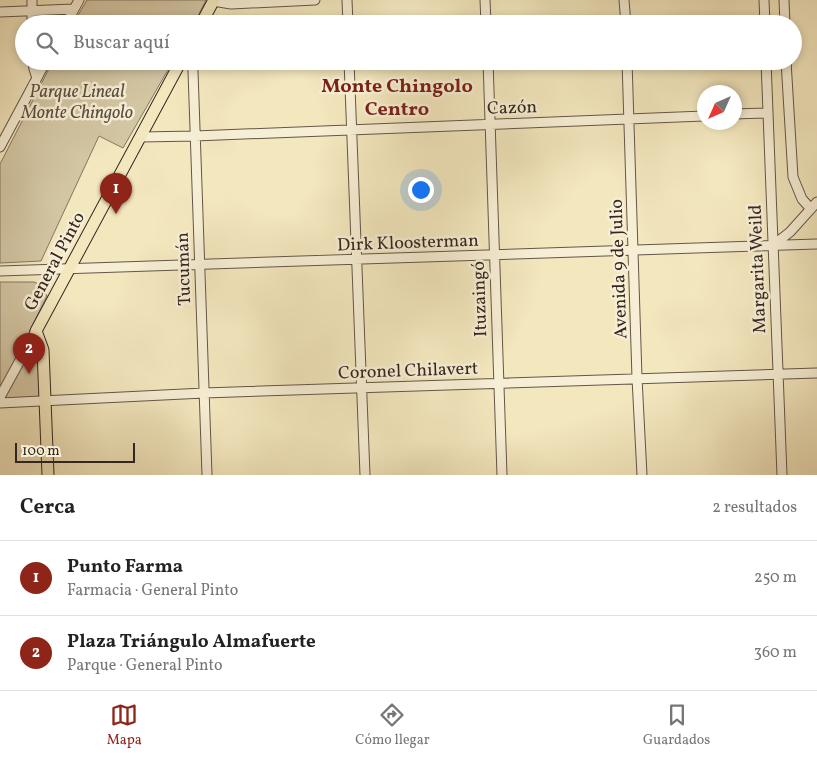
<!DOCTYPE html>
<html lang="es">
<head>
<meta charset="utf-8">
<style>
	:root { --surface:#fff; --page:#f2f2f2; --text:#222; --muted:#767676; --line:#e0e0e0; --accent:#8f2418 }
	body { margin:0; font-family:Vollkorn,serif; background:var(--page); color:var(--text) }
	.compass { position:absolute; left:697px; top:85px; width:45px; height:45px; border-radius:50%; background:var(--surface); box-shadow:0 2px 8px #0003; rotate:225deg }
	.scale { position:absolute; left:15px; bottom:12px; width:120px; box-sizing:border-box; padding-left:5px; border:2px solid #342621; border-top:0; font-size:14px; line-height:18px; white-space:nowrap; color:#342621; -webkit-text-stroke:4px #f7efd5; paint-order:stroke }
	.you { position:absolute; left:420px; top:189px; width:18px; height:18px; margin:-12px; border:4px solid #fff; border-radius:50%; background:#1a73e8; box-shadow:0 0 0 8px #1a73e833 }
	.badge { display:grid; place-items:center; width:32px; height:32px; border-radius:50%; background:var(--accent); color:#fff; font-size:16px; font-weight:700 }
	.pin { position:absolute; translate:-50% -41px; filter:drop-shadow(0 1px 2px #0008) }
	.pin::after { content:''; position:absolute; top:26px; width:18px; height:15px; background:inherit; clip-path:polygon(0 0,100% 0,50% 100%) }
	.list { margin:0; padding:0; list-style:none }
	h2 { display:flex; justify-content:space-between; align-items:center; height:65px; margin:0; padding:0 20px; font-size:21px }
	h2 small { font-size:16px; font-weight:400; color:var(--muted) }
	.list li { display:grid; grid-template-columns:32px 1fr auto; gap:15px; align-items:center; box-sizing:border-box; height:75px; padding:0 20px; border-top:1px solid var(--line) }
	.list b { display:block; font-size:19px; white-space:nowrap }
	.list p { margin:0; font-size:16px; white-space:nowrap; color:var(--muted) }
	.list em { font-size:16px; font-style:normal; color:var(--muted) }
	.icon { flex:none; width:28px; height:28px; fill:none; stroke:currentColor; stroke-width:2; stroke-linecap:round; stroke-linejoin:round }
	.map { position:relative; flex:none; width:817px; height:475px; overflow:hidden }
	.search { position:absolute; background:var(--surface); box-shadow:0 2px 8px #0003; left:15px; right:15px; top:15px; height:55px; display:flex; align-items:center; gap:12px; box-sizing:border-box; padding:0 18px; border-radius:28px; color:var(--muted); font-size:19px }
	.sheet { height:215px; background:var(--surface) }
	nav { display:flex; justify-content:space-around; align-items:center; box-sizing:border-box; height:70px; border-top:1px solid var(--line); background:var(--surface); font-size:14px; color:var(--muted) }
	nav a { display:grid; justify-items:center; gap:2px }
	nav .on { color:var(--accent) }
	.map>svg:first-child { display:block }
	.green { fill:#d3c6a3; stroke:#847662 }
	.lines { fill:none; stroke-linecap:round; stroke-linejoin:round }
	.minor-casing { stroke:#645648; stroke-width:11 }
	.major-casing { stroke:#342621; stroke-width:13 }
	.minor { stroke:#f7efd5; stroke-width:9 }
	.major { stroke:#f3e7be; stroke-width:11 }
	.labels { text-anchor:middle; stroke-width:5; stroke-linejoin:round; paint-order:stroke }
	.park-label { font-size:18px; font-style:italic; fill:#5c4e42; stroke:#f7efd5 }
	.street-label { font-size:18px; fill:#342621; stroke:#f7efd5 }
	.quarter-label { font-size:20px; font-weight:bold; fill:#7a1f14; stroke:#f7efd5 }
</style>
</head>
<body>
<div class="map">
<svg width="817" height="475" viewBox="0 0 817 475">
	<rect width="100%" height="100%" fill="#f3e7be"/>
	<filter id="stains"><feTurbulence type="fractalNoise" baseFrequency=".004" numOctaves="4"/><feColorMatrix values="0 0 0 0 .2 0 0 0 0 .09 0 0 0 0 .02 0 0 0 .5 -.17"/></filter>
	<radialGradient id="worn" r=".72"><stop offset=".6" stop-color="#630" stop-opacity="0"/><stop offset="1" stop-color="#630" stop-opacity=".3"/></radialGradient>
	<path class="green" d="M87 0H206L194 24H73Z
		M53 61H173L123 148 99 136 41 261 0 263V164Z
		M0 282H34L41 285 47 296 0 391Z
		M36 331 46 401 0 403Z"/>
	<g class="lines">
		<g class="minor-casing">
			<path id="minor" d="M32 0V24
				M347 0 348 24
				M485 0 486 24
				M624 0 626 24
				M764 0 765 24
				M784 0 785 24
				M213 1 231 4 315 0
				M0 12 73 9
				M66 24 79 0
				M33 61 34 69 37 78
				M191 61 193 71 207 475
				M349 61 365 475
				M488 61 502 475
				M627 61 637 378 642 475
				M766 61 782 475
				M786 61 793 177 802 199 811 209
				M734 114 768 113
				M141 137 195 136 704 116
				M0 147 46 61
				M772 246 790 232 817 202
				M0 271 817 244
				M0 397 36 331
				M0 403 204 393 817 373"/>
		</g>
		<g class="major-casing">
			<path id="major" d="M201 24 214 0
				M48 475 43 350 36 331 181 61"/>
		</g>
		<use href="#minor" class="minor"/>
		<use href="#major" class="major"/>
	</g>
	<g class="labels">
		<g class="park-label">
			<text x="77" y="97">Parque Lineal<tspan x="77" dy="21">Monte Chingolo</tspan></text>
		</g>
		<g class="street-label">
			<text transform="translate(512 107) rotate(-2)" y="6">Cazón</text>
			<text transform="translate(408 242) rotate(-2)" y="6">Dirk Kloosterman</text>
			<text transform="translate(54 261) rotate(-62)" y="6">General Pinto</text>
			<text transform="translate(183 269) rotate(-92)" y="6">Tucumán</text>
			<text transform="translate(618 269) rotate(-92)" y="6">Avenida 9 de Julio</text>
			<text transform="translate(757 269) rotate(-92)" y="6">Margarita Weild</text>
			<text transform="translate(479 299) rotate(-92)" y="6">Ituzaingó</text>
			<text transform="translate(408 370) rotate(-2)" y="6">Coronel Chilavert</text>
		</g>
		<g class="quarter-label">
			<text x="397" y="92">Monte Chingolo<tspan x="397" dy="23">Centro</tspan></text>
		</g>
	</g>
	<rect width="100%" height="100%" filter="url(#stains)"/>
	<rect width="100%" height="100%" fill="url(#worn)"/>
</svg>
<svg class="compass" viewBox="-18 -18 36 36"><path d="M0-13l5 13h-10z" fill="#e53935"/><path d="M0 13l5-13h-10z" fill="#767676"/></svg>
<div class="scale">100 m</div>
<div class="you"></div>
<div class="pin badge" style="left:116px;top:214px">1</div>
<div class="pin badge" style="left:29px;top:374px">2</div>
<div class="search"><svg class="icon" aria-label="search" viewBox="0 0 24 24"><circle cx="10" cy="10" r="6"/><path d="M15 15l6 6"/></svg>Buscar aquí</div>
</div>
<section class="sheet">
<h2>Cerca<small>2 resultados</small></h2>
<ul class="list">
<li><span class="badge">1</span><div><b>Punto Farma</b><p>Farmacia · General Pinto</p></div><em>250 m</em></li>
<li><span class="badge">2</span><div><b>Plaza Triángulo Almafuerte</b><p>Parque · General Pinto</p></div><em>360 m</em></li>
</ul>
</section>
<nav>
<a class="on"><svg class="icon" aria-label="map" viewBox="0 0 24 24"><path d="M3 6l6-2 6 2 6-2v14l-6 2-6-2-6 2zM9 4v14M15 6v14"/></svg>Mapa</a>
<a><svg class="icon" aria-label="directions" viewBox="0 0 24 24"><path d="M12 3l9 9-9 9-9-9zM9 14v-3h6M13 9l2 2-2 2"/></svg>Cómo llegar</a>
<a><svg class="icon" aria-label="saved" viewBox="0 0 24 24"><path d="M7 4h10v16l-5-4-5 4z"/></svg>Guardados</a>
</nav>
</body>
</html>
